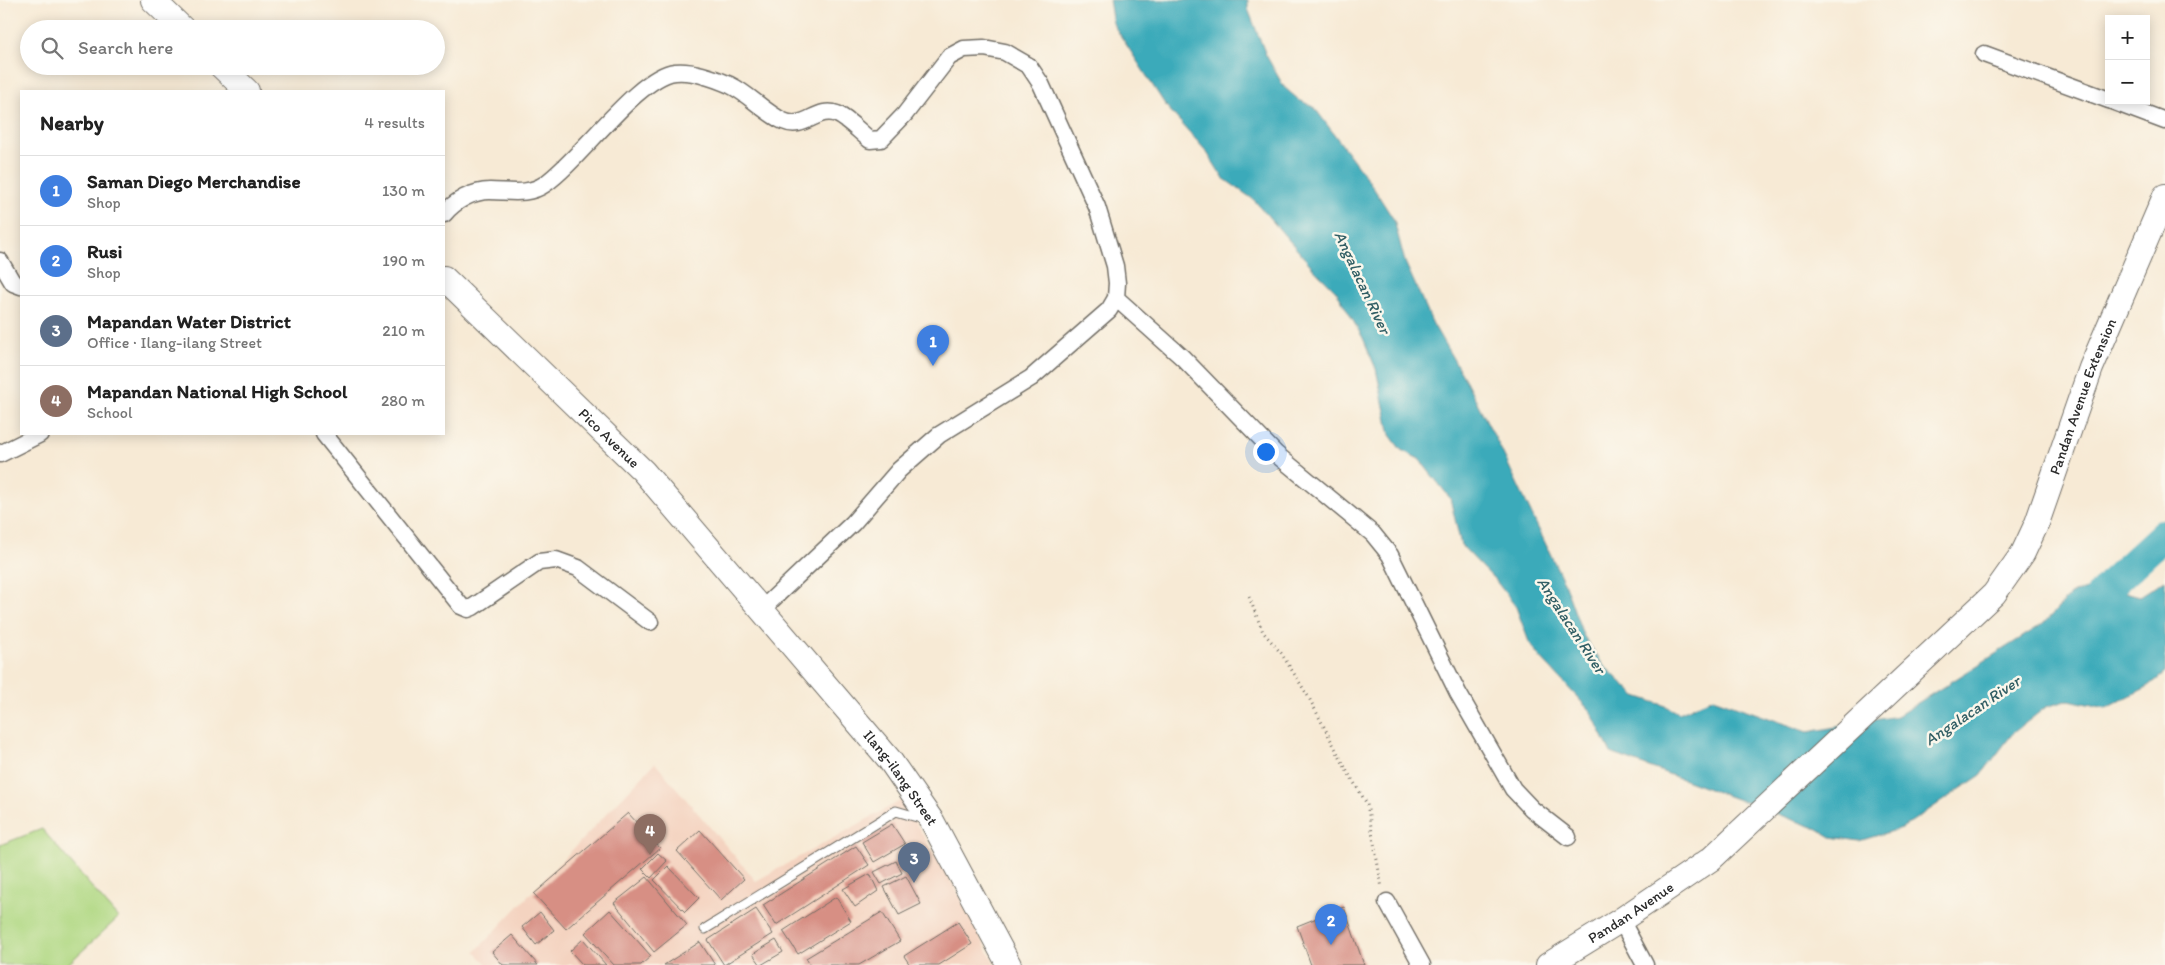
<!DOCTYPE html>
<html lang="en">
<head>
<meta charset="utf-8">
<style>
	:root { --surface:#fff; --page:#f2f2f2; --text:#222; --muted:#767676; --line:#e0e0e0; --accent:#111827 }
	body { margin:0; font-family:Itim,sans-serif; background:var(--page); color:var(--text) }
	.controls { position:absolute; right:15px; top:15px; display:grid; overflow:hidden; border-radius:0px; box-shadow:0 2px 12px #0003 }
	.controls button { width:45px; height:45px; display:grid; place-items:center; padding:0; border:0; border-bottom:1px solid var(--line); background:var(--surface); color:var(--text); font:25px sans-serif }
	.you { position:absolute; left:1265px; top:451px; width:18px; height:18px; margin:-12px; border:4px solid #fff; border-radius:50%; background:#1a73e8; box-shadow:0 0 0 8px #1a73e833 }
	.badge { display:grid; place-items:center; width:32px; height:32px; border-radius:50%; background:var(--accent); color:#fff; font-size:16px; font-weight:700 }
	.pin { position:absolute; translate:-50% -41px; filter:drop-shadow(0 1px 2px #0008) }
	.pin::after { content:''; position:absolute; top:26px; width:18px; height:15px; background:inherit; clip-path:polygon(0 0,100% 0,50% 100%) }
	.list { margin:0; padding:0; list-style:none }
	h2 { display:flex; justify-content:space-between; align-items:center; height:65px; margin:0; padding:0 20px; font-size:21px }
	h2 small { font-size:16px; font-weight:400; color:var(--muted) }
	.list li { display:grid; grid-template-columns:32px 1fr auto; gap:15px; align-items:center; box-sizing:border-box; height:70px; padding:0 20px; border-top:1px solid var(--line) }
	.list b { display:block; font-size:19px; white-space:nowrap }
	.list p { margin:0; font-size:16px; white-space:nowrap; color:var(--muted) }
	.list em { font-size:16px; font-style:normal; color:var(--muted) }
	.icon { flex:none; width:28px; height:28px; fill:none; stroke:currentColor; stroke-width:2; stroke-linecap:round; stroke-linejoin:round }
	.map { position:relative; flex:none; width:2165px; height:965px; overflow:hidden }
	.search { position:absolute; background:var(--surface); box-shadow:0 2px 12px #0003; left:20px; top:20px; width:425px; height:55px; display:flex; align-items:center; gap:12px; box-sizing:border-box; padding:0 18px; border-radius:28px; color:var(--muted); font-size:19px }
	.panel { position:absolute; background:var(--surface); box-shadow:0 2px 12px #0003; left:20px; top:90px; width:425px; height:345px; border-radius:0px }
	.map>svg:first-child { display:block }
	.built { fill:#f4d3c0 }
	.green { fill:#b0d883; stroke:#6e8257 }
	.water { fill:#3baaba; stroke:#336a72 }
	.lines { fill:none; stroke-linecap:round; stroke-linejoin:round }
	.river { stroke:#3baaba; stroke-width:31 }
	.building { fill:#d78f84 }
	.lane-casing { stroke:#726e66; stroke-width:11 }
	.street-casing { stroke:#726e66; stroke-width:19 }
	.secondary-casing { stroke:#726e66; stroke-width:26 }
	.path { stroke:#726e66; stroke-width:3; stroke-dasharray:1 4; stroke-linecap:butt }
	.lane { stroke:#fff; stroke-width:9 }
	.street { stroke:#fff; stroke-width:16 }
	.secondary { stroke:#fff; stroke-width:24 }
	.labels { text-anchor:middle; stroke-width:5; stroke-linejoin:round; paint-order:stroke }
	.street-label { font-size:15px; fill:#2b2b2b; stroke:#fbf7ec }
	.water-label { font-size:16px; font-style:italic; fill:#315e64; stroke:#fbf7ec }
</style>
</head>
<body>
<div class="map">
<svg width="2165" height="965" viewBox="0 0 2165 965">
	<rect width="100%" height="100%" fill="#fbf7ec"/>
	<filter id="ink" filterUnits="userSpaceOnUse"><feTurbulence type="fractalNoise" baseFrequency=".02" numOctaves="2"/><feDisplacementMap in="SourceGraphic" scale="10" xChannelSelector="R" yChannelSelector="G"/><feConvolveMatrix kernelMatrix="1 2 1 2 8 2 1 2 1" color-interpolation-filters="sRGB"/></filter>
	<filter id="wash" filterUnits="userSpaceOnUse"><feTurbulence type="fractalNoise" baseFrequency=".0096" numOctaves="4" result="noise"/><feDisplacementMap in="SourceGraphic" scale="20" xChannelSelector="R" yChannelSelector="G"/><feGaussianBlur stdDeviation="1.12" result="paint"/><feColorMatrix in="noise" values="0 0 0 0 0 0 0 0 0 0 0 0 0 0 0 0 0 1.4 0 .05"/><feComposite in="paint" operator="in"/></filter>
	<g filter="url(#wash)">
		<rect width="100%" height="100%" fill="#f7ead5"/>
		<path class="built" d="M655 763 756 881 902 800 959 895 995 965H488L475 952Z"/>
		<path class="green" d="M42 829 118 918 67 965H0V845Z"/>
		<path class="water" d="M1109 0H1248V9L1266 55 1284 87 1299 100 1314 107 1369 181 1394 220 1405 262 1433 324 1466 381 1499 445 1565 585 1583 635 1603 665 1636 696 1666 706 1679 713 1713 698 1808 732 1897 716 2043 624 2071 594 2099 585 2140 596 2165 580V673L2149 686 2106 708 2069 700 2046 707 2013 733 1981 775 1902 828 1859 841 1831 837 1818 829 1611 753 1591 712 1538 655 1529 642 1516 607 1496 581 1461 545 1450 498 1419 459 1401 450 1390 435 1376 369 1363 338 1336 291 1314 269 1254 200 1223 178 1206 151 1166 106 1113 24Z"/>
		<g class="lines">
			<path class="river" d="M2080 620 2114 581 2165 534"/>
		</g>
		<g id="blocks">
			<path class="building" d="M628 813 660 848 566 929 534 894Z
				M892 824 905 844 874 862 862 842Z
				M700 830 744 879 721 900 677 851Z
				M856 846 869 865 776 925 763 905Z
				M658 853 667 861 651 878 642 869Z
				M896 861 902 873 881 884 874 872Z
				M668 866 699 898 685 912 654 880Z
				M870 874 878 891 855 907 843 889Z
				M906 876 921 904 899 915 884 887Z
				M647 877 687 925 654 952 614 903Z
				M836 897 851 921 798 954 783 931Z
				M1344 907 1364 965H1311L1297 926Z
				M756 909 773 934 724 965 708 940Z
				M610 910 651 956 641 965H614L585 933Z
				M540 912 554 930 536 945 522 927Z
				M882 912 900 941 859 965H810L806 958Z
				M958 922 972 944 939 965H910L904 956Z
				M512 935 538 965H503L492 952Z
				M583 939 606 965H583L570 951Z
				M776 940 783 952 761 965 753 954Z
				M700 942 715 965H664Z"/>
		</g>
	</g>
	<g filter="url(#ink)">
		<use href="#blocks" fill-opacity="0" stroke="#726e66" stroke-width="1"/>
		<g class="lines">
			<g class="lane-casing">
				<path id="lane" d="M705 929 896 811 924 819"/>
			</g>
			<g class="street-casing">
				<path id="street" d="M1984 54 2109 100
					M2112 101 2165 121
					M444 214C455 201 472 191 490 191 509 191 528 196 545 184 580 160 638 76 675 72 693 70 714 78 730 85 749 94 764 112 783 121 805 131 817 106 837 114 848 119 860 132 870 140L881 139 905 114 949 57 964 49 984 48 1005 52 1029 66 1041 84 1097 207 1115 266 1117 283 1116 298 1109 310 1031 378 939 435 899 470 853 523 761 610
					M0 261 13 283 21 286
					M1116 298 1183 358 1276 454 1373 534 1390 555 1458 693 1513 789 1532 809 1568 837
					M324 434 461 606 468 609 473 607 539 562 556 560 578 568 650 622
					M0 454 40 434
					M1387 902 1422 965
					M1621 920 1645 965"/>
			</g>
			<g class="secondary-casing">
				<g id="secondary">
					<path d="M153 0 183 29"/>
					<path d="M221 66 247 91"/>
					<path id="s1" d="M444 278 643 471 889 759 932 821 1009 965"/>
					<path id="s2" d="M1548 965 1621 920 1711 859 1994 594 2023 553 2037 523 2091 368 2165 196"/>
				</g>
			</g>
			<path class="path" d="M1249 597 1263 632 1281 653 1308 696 1347 771 1367 804 1382 888"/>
			<use href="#lane" class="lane"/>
			<use href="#street" class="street"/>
			<use href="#secondary" class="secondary"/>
		</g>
	</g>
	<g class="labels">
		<g class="street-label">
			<text dy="5" stroke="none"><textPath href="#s2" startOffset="800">Pandan Avenue Extension</textPath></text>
			<text dy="5" stroke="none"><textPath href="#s1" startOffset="230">Pico Avenue</textPath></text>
			<text dy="5" stroke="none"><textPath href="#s1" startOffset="678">Ilang-ilang Street</textPath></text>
			<text dy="5" stroke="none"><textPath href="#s2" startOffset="98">Pandan Avenue</textPath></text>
		</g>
		<g class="water-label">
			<text transform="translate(1363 282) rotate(65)" y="6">Angalacan River</text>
			<text transform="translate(1572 625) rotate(57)" y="6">Angalacan River</text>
			<text transform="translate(1972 710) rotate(-34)" y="6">Angalacan River</text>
		</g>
	</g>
</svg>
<div class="controls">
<button>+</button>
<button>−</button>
</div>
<div class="you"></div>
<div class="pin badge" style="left:933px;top:366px;background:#3f7fe0">1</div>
<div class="pin badge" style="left:1331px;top:945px;background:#3f7fe0">2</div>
<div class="pin badge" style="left:914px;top:883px;background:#5c6f8a">3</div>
<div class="pin badge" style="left:650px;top:855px;background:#8d6e63">4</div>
<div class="search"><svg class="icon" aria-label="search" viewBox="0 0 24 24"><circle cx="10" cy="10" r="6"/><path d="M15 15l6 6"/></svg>Search here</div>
<section class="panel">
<h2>Nearby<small>4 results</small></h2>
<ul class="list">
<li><span class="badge" style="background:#3f7fe0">1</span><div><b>Saman Diego Merchandise</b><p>Shop</p></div><em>130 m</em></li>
<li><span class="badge" style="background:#3f7fe0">2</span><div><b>Rusi</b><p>Shop</p></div><em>190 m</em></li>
<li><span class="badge" style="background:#5c6f8a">3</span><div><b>Mapandan Water District</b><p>Office · Ilang-ilang Street</p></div><em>210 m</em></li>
<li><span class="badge" style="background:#8d6e63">4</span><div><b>Mapandan National High School</b><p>School</p></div><em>280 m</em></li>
</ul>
</section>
</div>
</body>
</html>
